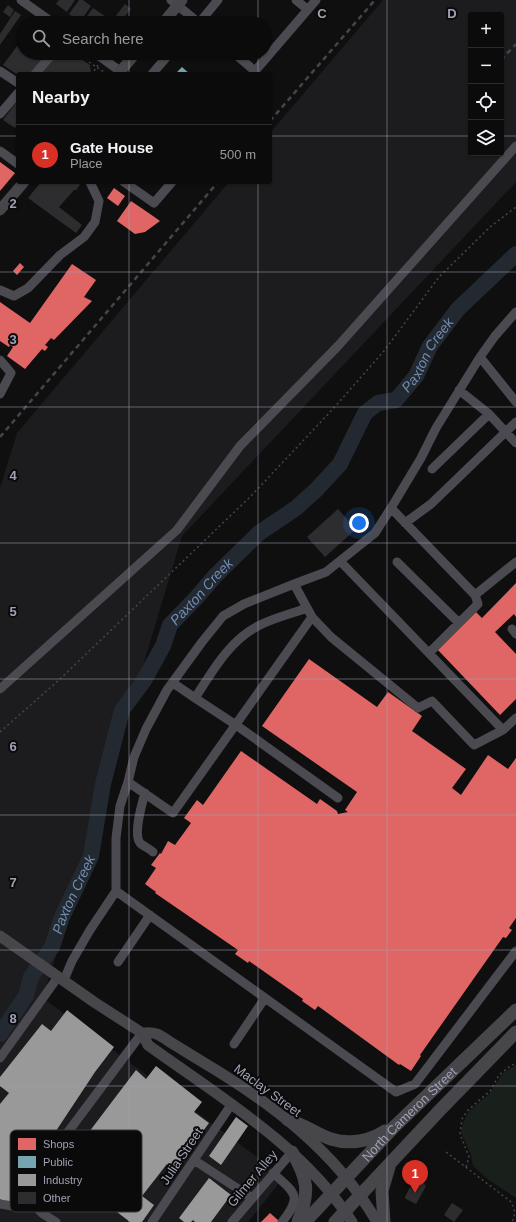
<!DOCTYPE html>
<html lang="en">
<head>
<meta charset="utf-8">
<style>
	:root { --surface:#0b0b0c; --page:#141415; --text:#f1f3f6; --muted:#9a9b9d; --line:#2b2b2d; --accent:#d93025 }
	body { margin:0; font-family:Helvetica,sans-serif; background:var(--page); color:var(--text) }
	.controls { position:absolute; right:12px; top:12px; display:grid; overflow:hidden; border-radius:4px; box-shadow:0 1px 3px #0004 }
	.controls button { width:36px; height:36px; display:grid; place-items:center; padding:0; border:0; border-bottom:1px solid var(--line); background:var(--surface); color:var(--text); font:20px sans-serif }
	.you { position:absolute; left:359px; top:523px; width:14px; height:14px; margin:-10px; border:3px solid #fff; border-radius:50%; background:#1a73e8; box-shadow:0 0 0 6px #1a73e833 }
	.badge { display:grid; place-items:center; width:26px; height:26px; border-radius:50%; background:var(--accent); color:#fff; font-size:13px; font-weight:700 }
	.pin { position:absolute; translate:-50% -33px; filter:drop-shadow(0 1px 2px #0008) }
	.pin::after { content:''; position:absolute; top:21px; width:14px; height:12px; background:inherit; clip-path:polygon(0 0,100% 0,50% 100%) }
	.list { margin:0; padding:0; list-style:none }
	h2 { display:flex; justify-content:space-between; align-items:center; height:52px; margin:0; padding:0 16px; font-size:17px }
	h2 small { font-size:13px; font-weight:400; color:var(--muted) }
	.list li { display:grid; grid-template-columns:26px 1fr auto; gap:12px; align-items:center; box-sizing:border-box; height:60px; padding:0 16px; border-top:1px solid var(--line) }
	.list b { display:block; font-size:15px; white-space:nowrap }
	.list p { margin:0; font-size:13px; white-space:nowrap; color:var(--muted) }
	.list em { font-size:13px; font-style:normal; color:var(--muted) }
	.icon { flex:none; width:22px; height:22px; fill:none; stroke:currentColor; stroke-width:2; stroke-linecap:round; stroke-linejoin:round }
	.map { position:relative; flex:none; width:516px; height:1222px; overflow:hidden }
	.search { position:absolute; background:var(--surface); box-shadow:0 1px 3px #0004; left:16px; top:16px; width:256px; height:44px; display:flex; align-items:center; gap:10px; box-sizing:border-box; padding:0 14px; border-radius:22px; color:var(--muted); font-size:15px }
	.panel { position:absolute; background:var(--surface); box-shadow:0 1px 3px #0004; left:16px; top:72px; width:256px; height:112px; border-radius:4px }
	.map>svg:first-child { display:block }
	.built { fill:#1c1c1e; fill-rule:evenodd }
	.green { fill:#19201b }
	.shops { fill:#e06666 }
	.public { fill:#76a5af }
	.industry { fill:#999 }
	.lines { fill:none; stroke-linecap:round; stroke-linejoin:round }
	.river { stroke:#232931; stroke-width:16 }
	.building { fill:#2d2d30 }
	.path { stroke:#45464b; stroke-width:1.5; stroke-dasharray:2 3; stroke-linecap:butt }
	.minor { stroke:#4a4a50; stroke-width:9 }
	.major { stroke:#46464b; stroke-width:11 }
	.highway { stroke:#46464b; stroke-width:13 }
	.rail { stroke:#44454a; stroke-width:2.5; stroke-dasharray:5 4; stroke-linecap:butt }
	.grid { fill:none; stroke:#9fa2b3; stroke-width:1; stroke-opacity:0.55 }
	.labels { text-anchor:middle; stroke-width:4; stroke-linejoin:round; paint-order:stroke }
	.street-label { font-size:13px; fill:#9fa2b3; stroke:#0a0a0b }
	.water-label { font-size:14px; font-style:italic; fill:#728cb1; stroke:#0a0a0b }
	.key { fill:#0a0a0b; stroke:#37383d; stroke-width:1 }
	.key-label { font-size:11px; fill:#9fa2b3 }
	.grid-label { font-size:13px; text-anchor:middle; font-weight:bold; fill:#9fa2b3; stroke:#0a0a0b; stroke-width:4; stroke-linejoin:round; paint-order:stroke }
</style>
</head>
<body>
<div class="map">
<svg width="516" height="1222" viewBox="0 0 516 1222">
	<rect width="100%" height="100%" fill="#0f0f10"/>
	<path class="built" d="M383 0H516V182L182 536 43 998 284 1177 248 1222H0V488L17 433 229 182H270V133ZM471 15H501V153H471Z"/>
	<path class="green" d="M516 1065V1198L489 1180 473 1166 471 1155 462 1135 461 1130 463 1123 469 1111 489 1094 503 1073Z"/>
	<path class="shops" d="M0 162 15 173 0 191Z
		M114 188 125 196 118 206 107 198Z
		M131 201 153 216 160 221 145 232 135 234 117 221Z
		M20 263 24 267 17 275 13 271Z
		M72 264 96 280 84 297 92 301 54 340 51 338 45 345 48 347 45 351 42 349 25 369 7 356 13 347 10 345 9 347 0 341V302L30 323Z
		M516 583V617L514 614 495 632 516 654V699L500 715 437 649 476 612 482 618Z
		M309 659 377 707 388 692 422 716 412 731 466 769 452 788 461 795 488 755 508 769 516 758V918L509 928 512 930 506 938 503 937 420 1055 421 1056 411 1071 400 1064 399 1065 318 1006 315 1010 302 1001 303 999 249 961 248 963 235 954 238 950 155 893 156 892 145 884 156 868 151 865 160 853 161 854 168 841 175 845 191 823 184 818 197 800 203 805 241 751 317 804 320 799 337 811 338 814 348 812 345 810 357 792 262 726Z
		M270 1213 279 1221 278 1222H261Z"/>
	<path class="public" d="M182 67 183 68 190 74H175Z"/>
	<path class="industry" d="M67 1010 114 1047 95 1072 7 1205 0 1199V1104L9 1093 0 1086V1077L42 1024 51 1031Z
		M156 1066 202 1102 194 1112 209 1123 174 1170 167 1164 142 1196 154 1205 142 1222H130L61 1169 136 1070 146 1079Z
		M236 1117 248 1126 221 1165 209 1156Z
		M209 1178 231 1195 211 1222H195L193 1220 191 1222H184L179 1218Z"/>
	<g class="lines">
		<path class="river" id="s1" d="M0 1034 26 996 31 977 52 947 62 917 91 856 103 784 122 710 143 682 163 646 170 625 197 597 215 576 259 533 296 508 316 490 340 464 365 413 378 403 396 400 416 376 430 346 458 309 516 254"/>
	</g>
	<path class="building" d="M59 0H75L67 12 56 4Z
		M79 0H83L91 6 80 22 69 14Z
		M125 4 131 9 120 22 115 17Z
		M8 5 14 10 10 17 3 12Z
		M93 8 105 16 99 23H82Z
		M15 11 21 15 0 45V34Z
		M23 38V53H47L31 74H18V75L3 65Z
		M56 53H72L90 65 91 74H39Z
		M18 100V123L15 128 3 120Z
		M41 182H77L80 185 76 190H74L59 207 82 225 76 233 28 198Z
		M338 509 356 529 325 557 307 537Z
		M421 1181 426 1186 416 1204 406 1199 405 1197 410 1187 414 1189 417 1182 420 1183Z
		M452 1203 463 1210 454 1222 444 1215Z"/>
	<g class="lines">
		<path class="path" d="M89 62 104 72
			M98 65 92 74 105 73
			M0 732 59 680 251 496 332 410 384 351 439 277 490 227 516 207
			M446 1152 510 1201C515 1208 516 1214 512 1222
			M466 1167 469 1157 460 1134 462 1119 468 1110 490 1091 499 1075 509 1067 516 1063"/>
		<path class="minor" d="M21 0 53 23
			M171 0 199 23
			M296 0 307 9
			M199 23 218 0
			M95 53 120 71
			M234 53 255 71 316 0
			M0 71 18 83
			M35 74 53 53
			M152 74 170 53
			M0 114 18 93
			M0 151 18 164
			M124 182 154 203 172 182
			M0 290 14 296 28 288 60 255 84 237 95 222 99 201 90 182
			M516 312 495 336 480 357 436 428 421 458 391 508 475 595 516 562
			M480 357 516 402
			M0 360 11 373 0 394
			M459 390 489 414 516 443
			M432 469 489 414
			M405 523 431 504 516 422
			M397 562 459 623
			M307 608C291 614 273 618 258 626 229 641 212 672 195 698L236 725 338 798
			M312 617 331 637 418 708 432 701 474 745 503 730 340 561
			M512 629 516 634
			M429 653 478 604 475 595
			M173 683 195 698
			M0 689 177 530 240 446 338 346 516 146
			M503 730 516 718
			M128 782 134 757 146 729 167 690 202 642 223 616 244 604 294 584
			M145 793C142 804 133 833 140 843 143 846 150 849 153 852
			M116 891 396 1092 415 1084 516 951
			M118 962 150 915
			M64 980 72 961 90 930 116 891V838L120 806 128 782 173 813 312 617 294 584 326 572 375 533 391 508
			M234 1044 265 998
			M0 1058 58 977
			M194 1160 252 1198
			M273 1173C295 1193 303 1196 282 1222
			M0 1204 12 1206 28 1200
			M56 1222 43 1214 28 1200 29 1184 142 1033
			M152 1222 231 1105
			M232 1222 292 1152"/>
		<path class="major" d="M163 23 182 0
			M118 74 136 53
			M0 210 24 182
			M0 936 94 1002 142 1033 148 1045C220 1097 303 1146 352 1222
			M142 1033C146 1033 152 1032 157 1034 161 1036 166 1039 170 1042 180 1048 191 1055 201 1061 270 1102 336 1151 377 1222"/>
		<g class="highway">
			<path d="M288 1120C304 1124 316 1134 331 1139 350 1145 370 1141 385 1131"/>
			<path d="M292 1152C308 1179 310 1192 298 1222"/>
			<path id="s2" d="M305 1222 394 1127 516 1010"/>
			<path d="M335 1222 440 1110 516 1032"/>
			<path d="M384 1222 382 1191 389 1167"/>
		</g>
		<path class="rail" d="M501 60 516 44
			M270 121 375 0
			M0 437 218 182"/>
	</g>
	<path class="grid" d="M129 0V23M258 0V23M387 0V1222M129 53V74M258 53V74M0 136H18M270 136H471M501 136H516M129 182V1222M258 182V1222M0 272H516M0 407H516M0 543H516M0 679H516M0 815H516M0 950H516M0 1086H516"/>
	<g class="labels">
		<g class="street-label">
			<text transform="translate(268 1090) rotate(36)" y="5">Maclay Street</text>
			<text dy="5" stroke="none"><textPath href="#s2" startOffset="150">North Cameron Street</textPath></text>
			<text transform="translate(181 1156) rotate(-56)" y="5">Julia Street</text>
			<text transform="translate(252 1178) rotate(-50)" y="5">Gilmer Alley</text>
		</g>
		<g class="water-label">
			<text dy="5" stroke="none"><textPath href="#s1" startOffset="831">Paxton Creek</textPath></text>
			<text dy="5" stroke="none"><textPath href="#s1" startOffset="495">Paxton Creek</textPath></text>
			<text dy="5" stroke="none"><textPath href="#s1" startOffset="159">Paxton Creek</textPath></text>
		</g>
	</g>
	<rect x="10" y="1130" width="132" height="82" rx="6" class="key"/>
	<rect x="18" y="1138" width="18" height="12" fill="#e06666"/>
	<rect x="18" y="1156" width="18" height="12" fill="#76a5af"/>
	<rect x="18" y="1174" width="18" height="12" fill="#999"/>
	<rect x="18" y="1192" width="18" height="12" fill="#2d2d30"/>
	<g class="key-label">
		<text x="43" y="1148">Shops</text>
		<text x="43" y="1166">Public</text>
		<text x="43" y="1184">Industry</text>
		<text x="43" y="1202">Other</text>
	</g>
	<g class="grid-label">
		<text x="322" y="18">C</text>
		<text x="452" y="18">D</text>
		<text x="13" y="208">2</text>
		<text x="13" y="344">3</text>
		<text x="13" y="480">4</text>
		<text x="13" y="616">5</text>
		<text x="13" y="751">6</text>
		<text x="13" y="887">7</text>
		<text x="13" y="1023">8</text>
	</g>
</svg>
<div class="controls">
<button>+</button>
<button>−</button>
<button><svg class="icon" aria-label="locate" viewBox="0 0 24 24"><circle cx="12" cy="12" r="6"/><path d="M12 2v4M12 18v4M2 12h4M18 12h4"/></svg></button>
<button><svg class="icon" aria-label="layers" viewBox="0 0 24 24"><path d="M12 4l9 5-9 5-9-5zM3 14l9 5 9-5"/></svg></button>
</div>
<div class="you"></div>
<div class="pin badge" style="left:415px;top:1193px">1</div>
<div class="search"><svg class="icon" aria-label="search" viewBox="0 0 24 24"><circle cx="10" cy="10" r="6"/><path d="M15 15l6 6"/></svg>Search here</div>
<section class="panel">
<h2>Nearby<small></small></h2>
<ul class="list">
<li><span class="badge">1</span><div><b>Gate House</b><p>Place</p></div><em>500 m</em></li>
</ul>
</section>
</div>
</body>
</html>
